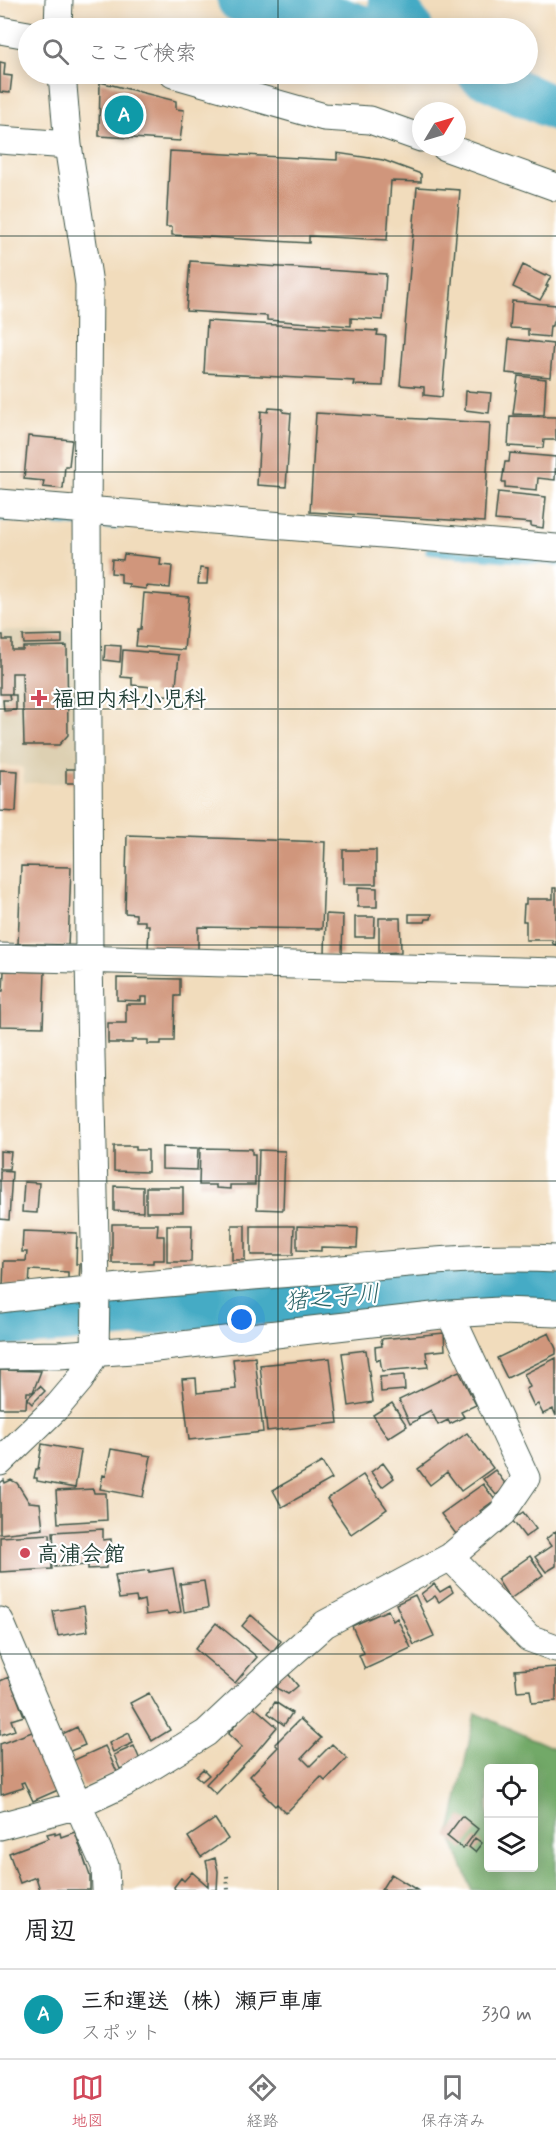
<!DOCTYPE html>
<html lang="ja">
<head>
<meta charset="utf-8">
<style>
	:root { --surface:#fff; --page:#f2f2f2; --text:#202124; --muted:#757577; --line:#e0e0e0; --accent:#d1495b }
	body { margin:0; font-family:Mynerve,"Klee One",sans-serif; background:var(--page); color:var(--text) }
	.controls { position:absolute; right:18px; bottom:18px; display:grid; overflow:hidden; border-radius:6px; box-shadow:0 3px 15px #0003 }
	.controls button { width:54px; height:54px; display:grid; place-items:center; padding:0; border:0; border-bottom:2px solid var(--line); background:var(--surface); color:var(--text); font:30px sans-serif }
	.compass { position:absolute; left:412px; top:102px; width:54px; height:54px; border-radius:50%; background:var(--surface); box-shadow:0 3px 15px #0003; rotate:52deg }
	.you { position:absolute; left:242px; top:1320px; width:21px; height:21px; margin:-15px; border:4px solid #fff; border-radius:50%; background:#1a73e8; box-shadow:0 0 0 9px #1a73e833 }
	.badge { display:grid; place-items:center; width:39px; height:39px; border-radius:50%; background:var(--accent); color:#fff; font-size:20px; font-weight:700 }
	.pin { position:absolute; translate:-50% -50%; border:3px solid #fff; box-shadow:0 2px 6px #0006 }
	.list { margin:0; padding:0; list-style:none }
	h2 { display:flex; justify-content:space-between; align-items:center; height:78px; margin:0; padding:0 24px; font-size:26px }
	h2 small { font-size:20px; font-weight:400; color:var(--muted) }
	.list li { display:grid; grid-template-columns:39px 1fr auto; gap:18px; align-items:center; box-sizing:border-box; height:90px; padding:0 24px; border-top:2px solid var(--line) }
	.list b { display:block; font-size:22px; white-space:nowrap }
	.list p { margin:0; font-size:20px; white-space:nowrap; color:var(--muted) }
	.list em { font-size:20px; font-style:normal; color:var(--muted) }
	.icon { flex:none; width:33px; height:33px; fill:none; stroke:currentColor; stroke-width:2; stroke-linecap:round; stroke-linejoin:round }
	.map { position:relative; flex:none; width:556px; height:1890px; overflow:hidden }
	.search { position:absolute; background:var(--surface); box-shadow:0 3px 15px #0003; left:18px; right:18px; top:18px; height:66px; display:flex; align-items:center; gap:15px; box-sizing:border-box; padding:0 21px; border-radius:33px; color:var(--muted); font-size:22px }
	.sheet { height:168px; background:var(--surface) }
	nav { display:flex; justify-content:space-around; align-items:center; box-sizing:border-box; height:84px; border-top:2px solid var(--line); background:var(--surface); font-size:16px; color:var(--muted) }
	nav a { display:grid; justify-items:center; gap:3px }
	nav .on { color:var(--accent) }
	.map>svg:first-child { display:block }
	.built { fill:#ddd0b2 }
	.forest { fill:#72a967; stroke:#48734e; stroke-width:1.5; fill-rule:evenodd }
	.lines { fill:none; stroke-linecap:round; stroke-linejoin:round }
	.stream { stroke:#45abc5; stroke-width:8 }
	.river { stroke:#45abc5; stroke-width:44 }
	.building { fill:#d0967c }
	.minor-casing { stroke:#3e5548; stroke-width:29 }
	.path { stroke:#3e5548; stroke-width:4; stroke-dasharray:1.5 4.5; stroke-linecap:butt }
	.minor { stroke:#fff; stroke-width:27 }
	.grid { fill:none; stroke:#1f3d34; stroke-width:1.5; stroke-opacity:0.55 }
	.poi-dot { fill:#d1495b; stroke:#fff; stroke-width:2 }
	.labels { text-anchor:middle; stroke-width:4.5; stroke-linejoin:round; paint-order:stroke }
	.poi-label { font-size:22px; font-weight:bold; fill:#1f3d34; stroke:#fff; text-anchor:start }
	.water-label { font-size:24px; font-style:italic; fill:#2c6467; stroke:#fff }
</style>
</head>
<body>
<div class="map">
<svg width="556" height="1890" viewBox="0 0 556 1890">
	<rect width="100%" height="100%" fill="#fff"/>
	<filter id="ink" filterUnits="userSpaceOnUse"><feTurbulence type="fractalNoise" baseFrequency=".0167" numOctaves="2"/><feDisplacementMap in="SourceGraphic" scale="12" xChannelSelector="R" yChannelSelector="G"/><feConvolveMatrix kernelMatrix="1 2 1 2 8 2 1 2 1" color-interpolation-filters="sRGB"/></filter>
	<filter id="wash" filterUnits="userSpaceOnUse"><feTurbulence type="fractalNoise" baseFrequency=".008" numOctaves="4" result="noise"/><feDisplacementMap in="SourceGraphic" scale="24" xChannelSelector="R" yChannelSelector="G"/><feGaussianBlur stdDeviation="1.35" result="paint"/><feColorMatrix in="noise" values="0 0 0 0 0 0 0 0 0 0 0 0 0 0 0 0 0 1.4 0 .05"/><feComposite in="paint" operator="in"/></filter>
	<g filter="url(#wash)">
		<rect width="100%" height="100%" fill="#f1dcbc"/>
		<path class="built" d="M0 630 77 631 79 783H24L23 767 0 765Z"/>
		<path class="forest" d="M475 1713 556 1749V1890H472L450 1834ZM488 1768H534V1868H488Z"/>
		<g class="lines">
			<path class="stream" d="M0 517 115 526
				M429 551 556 562"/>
			<path class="river" d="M239 0 339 19 366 28
				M390 0 411 28
				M479 74 556 109
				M0 1325 52 1322 411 1290 519 1284 556 1289"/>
		</g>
		<g id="blocks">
			<path class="building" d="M0 62 5 63 4 75 12 76 10 93 0 92Z
				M100 82 176 101V109L184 110 180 141 99 136Z
				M170 151 337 160V153L383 160 421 174V182L391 181 387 240 309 236V243L172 235V227H166Z
				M417 187 460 190 442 397 424 395V387L400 385Z
				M190 261 386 274 383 320 351 318V326L267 320V316L186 311Z
				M523 265 545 276 546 274 551 276 546 286H548L540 300 513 287Z
				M512 301 556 305 555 321H553L552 326H550L549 337 528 335V329L510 328Z
				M207 321 378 331 377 335 386 336 383 386 354 385 355 381 204 373Z
				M509 339 553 344 550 377 506 373Z
				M518 376 546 379 544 415 513 414Z
				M466 391 491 393 489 413 465 410Z
				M269 408 283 409V412L291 413 286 487 257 485 261 411 268 412Z
				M316 413 490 423 484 522 310 512Z
				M510 416 556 417V440H544L543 448 508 446Z
				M28 436 72 440 69 466H65L63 489 43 487 44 481 24 479Z
				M510 453 556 457 555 480 538 478 537 490 505 487V482H502L505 462H509Z
				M498 492 546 497 543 528 531 526V523L495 520Z
				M124 554 161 558 160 565 172 566 170 588 146 586V589L129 587V584L121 583V574L111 573 112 559 123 560Z
				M200 568 208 569 207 584H198Z
				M144 593 189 597 184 650 136 646 138 629H141Z
				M0 635H3V640H12V650H23V647L67 646 68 735 59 745H24L22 673H12V694H0Z
				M62 635V643L24 644 23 636Z
				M105 645 121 646 120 662 104 660Z
				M123 650 179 655 175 696 151 694 152 687 132 685V678L121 677Z
				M9 695H16V710L4 711 3 700H10Z
				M66 769H75V783H66Z
				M0 770 18 771 16 812 0 811Z
				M127 835 325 842 322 929 198 927V950L148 949 149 925H145V921H136V914L125 913Z
				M343 850H376V884H343Z
				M21 866 71 867 68 947 18 945Z
				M358 887 377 888V907H358Z
				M553 888H556V945L553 944 552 940H526V921H523L524 904H526V899H553Z
				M326 914 343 915 342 955H325Z
				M409 914H432L431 919H426L425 922H409Z
				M355 917H375L374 937H355Z
				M379 918H400L401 952 379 953Z
				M4 971 45 972 43 1027 0 1026V991H3Z
				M117 978 180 979V996H175L174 1041H161V1044H148V1040H132V1043H108V1023H126V1004H147V997H141V1001L117 1000Z
				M114 1146H136V1150H148V1172L114 1171Z
				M162 1147 198 1148 197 1170 162 1169Z
				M200 1148 252 1149V1154H255V1185H230V1189L216 1188V1185H199Z
				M259 1150 285 1151 283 1210 257 1209Z
				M0 1151 11 1152 9 1169H0Z
				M0 1171 12 1172 9 1220 0 1219Z
				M24 1182 39 1183 37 1213 22 1212Z
				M114 1186 143 1187V1212L114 1211Z
				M146 1187H183V1212H146Z
				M112 1224H158L157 1236H164V1260H153V1263H112Z
				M167 1225H192L191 1262H167Z
				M232 1225H245V1260H232Z
				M251 1226H294L293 1255H251Z
				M297 1226 358 1228 357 1248 321 1247V1251L297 1250Z
				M23 1231 77 1233 76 1264H80L79 1281 68 1280V1272L30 1270 29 1287 3 1285 4 1261H26L27 1252H22Z
				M444 1333 445 1350 426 1352 428 1367 382 1371 380 1359 376 1360 375 1347 382 1346 381 1339Z
				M549 1333 556 1349V1354L507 1378 497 1358Z
				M366 1350 373 1402 349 1406 342 1353Z
				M255 1357 263 1432 189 1440 182 1379 196 1378 197 1393 236 1389 233 1359Z
				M330 1358 338 1423 267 1431 260 1365Z
				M556 1358V1416L553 1409 543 1414 538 1404 534 1406 526 1389 530 1387 524 1374Z
				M0 1370 41 1371 33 1392H27L26 1408H0Z
				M459 1371 476 1405 461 1412 464 1417 450 1424 448 1420 438 1425 431 1410 418 1417 419 1419 410 1424 399 1400Z
				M404 1375 405 1390 381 1392 380 1377Z
				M40 1386 45 1391 32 1404 27 1399Z
				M392 1403 407 1426 388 1438 373 1415Z
				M467 1433 493 1468 461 1491 447 1472 430 1485 418 1469Z
				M42 1444 81 1451 75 1488 37 1481V1478H34L36 1469H38Z
				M111 1449 151 1456 143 1497 100 1489 103 1475 106 1476Z
				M322 1462 332 1479 282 1507 273 1490Z
				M383 1463 394 1478 382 1487 371 1472Z
				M495 1470 507 1486 496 1495 483 1479Z
				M363 1475 387 1509 351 1534 327 1499Z
				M4 1480 5 1483 11 1480 17 1483 29 1502 40 1503 43 1529 0 1534V1483Z
				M483 1484 495 1500 480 1511 482 1514 456 1534 441 1514Z
				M93 1489 94 1493H106L107 1520 58 1523 56 1491Z
				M523 1512 536 1529 525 1537 512 1520Z
				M103 1529V1540L111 1539 112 1560H106V1568L88 1569V1565L55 1567 53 1532Z
				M556 1531V1566L546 1572 535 1557 551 1546 546 1539Z
				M50 1534 52 1569 0 1572V1537Z
				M530 1556 543 1575 510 1599 497 1579Z
				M173 1568 181 1612 168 1614 167 1612 146 1615 144 1600 137 1602 136 1597 119 1599 115 1575 149 1570V1572Z
				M204 1581 208 1608 184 1612 180 1584Z
				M434 1584 440 1592 450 1586 453 1592 439 1602 435 1596 426 1602 421 1594Z
				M415 1595 434 1636 414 1645 396 1604Z
				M84 1606 88 1631 58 1636 53 1611Z
				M388 1610 393 1621 397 1618 411 1648 365 1669 359 1655 364 1653 352 1626Z
				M251 1615 281 1641 272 1652 242 1626Z
				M216 1623 257 1657 235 1683 195 1649Z
				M556 1667V1701L532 1703 530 1690 517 1691 515 1670Z
				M285 1670 298 1686 288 1694 278 1689 272 1681Z
				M9 1677 24 1716 11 1720 15 1730 0 1735V1681Z
				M149 1693 170 1730 152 1741 130 1703Z
				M275 1702 292 1713 284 1725 268 1713Z
				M252 1705 277 1727 256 1752 216 1794 206 1784 242 1747 228 1734Z
				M300 1719 321 1738 302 1758 310 1766 332 1744 347 1758 325 1781 321 1777 286 1813 277 1804 275 1806 263 1794 265 1793 260 1788 261 1787 250 1776 278 1747 275 1744Z
				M77 1727 85 1745 68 1752 60 1735Z
				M32 1732 58 1790 33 1801 24 1782 21 1783 23 1788 1 1795 0 1744Z
				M129 1733 133 1743 113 1752 109 1743Z
				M105 1746 117 1772 84 1787 72 1761Z
				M134 1746 140 1760 120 1769 114 1755Z
				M203 1769 209 1775 202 1781 196 1776Z
				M462 1816 478 1829 463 1849 447 1836Z
				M215 1819 228 1839 201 1857 188 1837Z
				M55 1832V1835L60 1833 61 1837 75 1832 90 1876V1890H40L36 1877 20 1883 9 1853 49 1838 47 1834Z
				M475 1838 482 1843 475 1852 469 1847Z
				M215 1858 218 1871 217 1890H175L174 1887 181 1878 184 1881 192 1872 208 1886V1870L206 1861Z
				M391 1874 417 1890H381Z"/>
		</g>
	</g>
	<g filter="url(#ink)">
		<use href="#blocks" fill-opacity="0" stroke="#3e5548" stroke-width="1.5"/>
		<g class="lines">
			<g class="minor-casing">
				<path id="minor" d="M58 28 59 0
					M0 30 28 35
					M173 74 324 117 370 120 421 138
					M0 140 68 145
					M445 147 556 187
					M0 503 556 548
					M0 957 556 972
					M0 1299C106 1287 212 1279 319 1271 397 1264 477 1255 556 1259
					M0 1356 59 1355 147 1349 450 1314 499 1311 556 1313
					M0 1462 58 1406 80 1380 95 1354 96 1288 89 961 87 511 89 284 68 145 62 74
					M450 1557 529 1638 556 1648
					M0 1621 78 1805 0 1826
					M106 1890 105 1866 78 1805 125 1783 206 1733 272 1671 325 1624 450 1557 502 1513 526 1478 450 1314"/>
			</g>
			<path class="path" d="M227 1876 228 1890"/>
			<use href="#minor" class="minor"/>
		</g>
	</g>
	<path class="grid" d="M278 0V28M278 74V1890M0 236H556M0 472H556M0 709H556M0 945H556M0 1181H556M0 1418H556M0 1654H556"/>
	<g class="poi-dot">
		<path d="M36 689h6v6h6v6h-6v6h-6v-6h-6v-6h6z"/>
		<circle cx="25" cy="1553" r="6"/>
	</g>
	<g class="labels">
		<g class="poi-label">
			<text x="52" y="706">福田内科小児科</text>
			<text x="37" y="1561">高浦会館</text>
		</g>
		<g class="water-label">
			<text transform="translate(332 1297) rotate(-5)" y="8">猪之子川</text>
		</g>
	</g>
</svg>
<div class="controls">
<button><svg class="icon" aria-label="locate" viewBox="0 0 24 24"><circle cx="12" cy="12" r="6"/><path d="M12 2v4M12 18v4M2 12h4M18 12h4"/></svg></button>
<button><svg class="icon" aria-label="layers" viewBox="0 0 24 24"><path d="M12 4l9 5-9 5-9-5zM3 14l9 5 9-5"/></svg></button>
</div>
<svg class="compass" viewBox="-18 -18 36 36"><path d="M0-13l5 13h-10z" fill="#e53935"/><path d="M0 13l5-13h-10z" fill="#757577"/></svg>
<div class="you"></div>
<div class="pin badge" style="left:124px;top:115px;background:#0f9aa8">A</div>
<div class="search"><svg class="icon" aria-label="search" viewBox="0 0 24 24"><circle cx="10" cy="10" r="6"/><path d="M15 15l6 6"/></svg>ここで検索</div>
</div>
<section class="sheet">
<h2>周辺<small></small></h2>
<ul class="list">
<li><span class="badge" style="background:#0f9aa8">A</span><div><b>三和運送（株）瀬戸車庫</b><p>スポット</p></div><em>330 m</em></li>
</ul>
</section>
<nav>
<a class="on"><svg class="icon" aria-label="map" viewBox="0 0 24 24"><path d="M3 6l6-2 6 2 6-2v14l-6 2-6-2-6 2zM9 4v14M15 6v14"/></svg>地図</a>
<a><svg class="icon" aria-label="directions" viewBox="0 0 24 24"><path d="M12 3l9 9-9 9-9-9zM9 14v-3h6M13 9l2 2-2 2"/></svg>経路</a>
<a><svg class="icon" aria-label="saved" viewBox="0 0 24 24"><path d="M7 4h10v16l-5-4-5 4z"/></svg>保存済み</a>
</nav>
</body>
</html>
